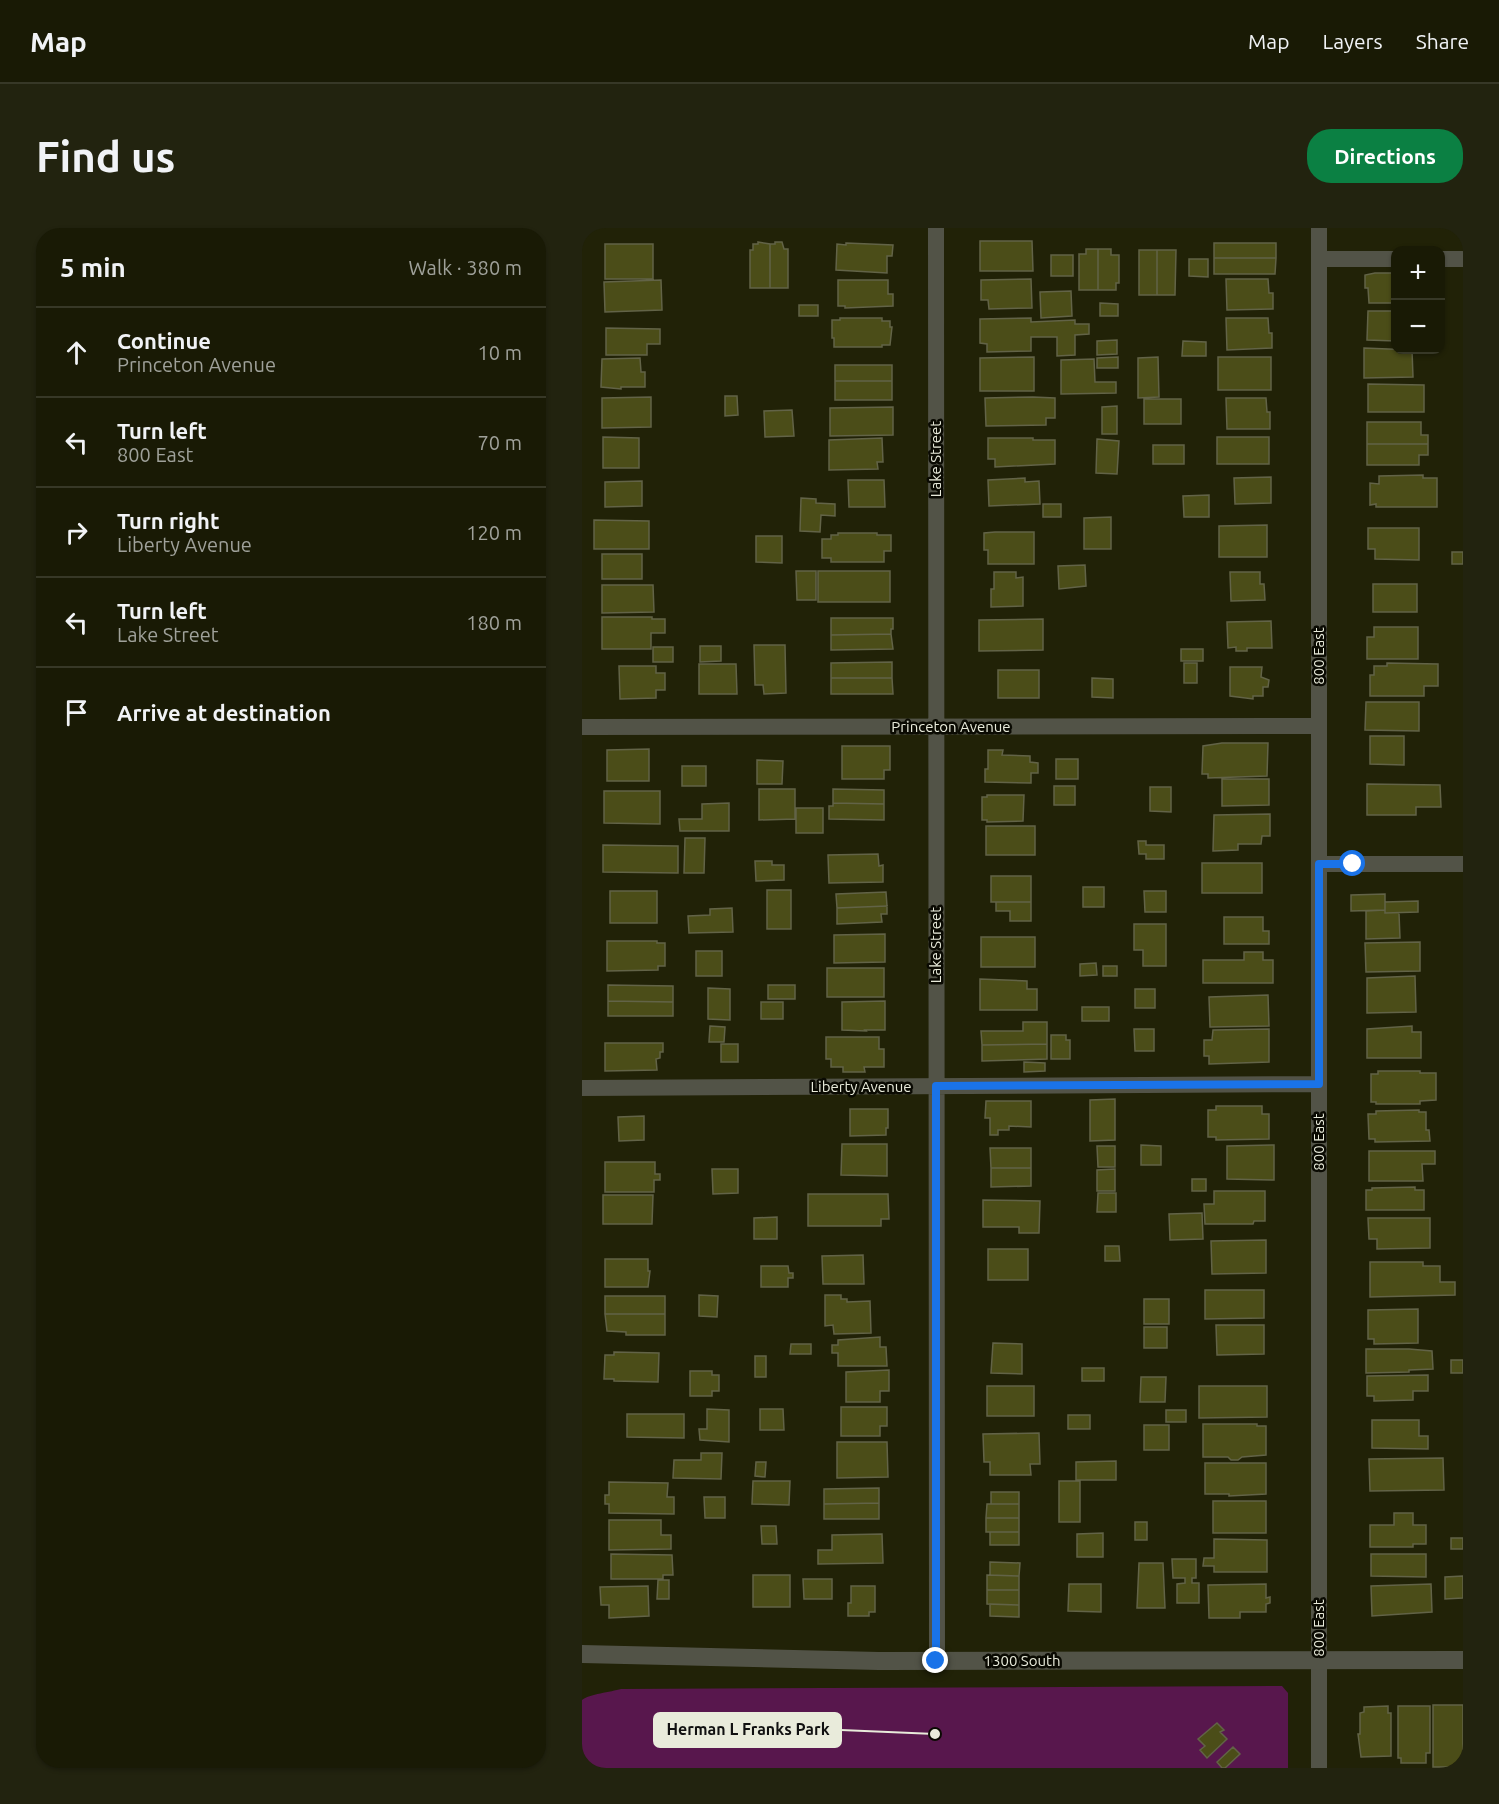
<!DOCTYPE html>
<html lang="en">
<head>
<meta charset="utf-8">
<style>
	:root { --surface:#191a05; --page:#22230f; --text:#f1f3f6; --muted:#9fa19a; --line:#373827; --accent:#0b8043 }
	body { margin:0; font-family:Ubuntu,sans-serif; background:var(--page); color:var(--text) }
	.controls { position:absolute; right:18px; top:18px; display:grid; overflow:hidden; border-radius:12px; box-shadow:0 2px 4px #0004 }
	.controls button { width:54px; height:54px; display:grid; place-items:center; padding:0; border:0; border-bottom:2px solid var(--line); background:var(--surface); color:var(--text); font:30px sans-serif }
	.stop { position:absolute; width:18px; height:18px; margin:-14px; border:4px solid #1a73e8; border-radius:50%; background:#fff }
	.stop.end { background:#1a73e8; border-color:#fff; box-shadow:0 2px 6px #0008 }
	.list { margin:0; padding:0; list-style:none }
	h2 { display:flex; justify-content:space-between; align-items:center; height:78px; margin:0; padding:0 24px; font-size:26px }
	h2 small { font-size:20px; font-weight:400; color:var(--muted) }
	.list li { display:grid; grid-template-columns:39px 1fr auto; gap:18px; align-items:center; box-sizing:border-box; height:90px; padding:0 24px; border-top:2px solid var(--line) }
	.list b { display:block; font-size:22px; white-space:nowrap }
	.list p { margin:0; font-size:20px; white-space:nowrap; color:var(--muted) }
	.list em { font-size:20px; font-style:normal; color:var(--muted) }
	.icon { flex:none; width:33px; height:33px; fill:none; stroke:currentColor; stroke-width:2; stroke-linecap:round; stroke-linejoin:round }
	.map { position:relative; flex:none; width:881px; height:1540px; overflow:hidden; border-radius:24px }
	header { display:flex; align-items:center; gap:36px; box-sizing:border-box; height:84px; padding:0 30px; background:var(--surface); border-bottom:2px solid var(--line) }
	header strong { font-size:28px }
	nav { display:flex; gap:33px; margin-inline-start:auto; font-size:21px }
	.intro { display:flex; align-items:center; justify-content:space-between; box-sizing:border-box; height:144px; padding:0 36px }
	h1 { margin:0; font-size:42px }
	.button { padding:15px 27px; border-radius:24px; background:var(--accent); color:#fff; font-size:21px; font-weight:700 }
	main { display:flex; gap:36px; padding:0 36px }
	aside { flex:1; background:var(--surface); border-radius:24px; box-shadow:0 2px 4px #0004 }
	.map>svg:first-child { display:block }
	.green { fill:#58174d }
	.building { fill:#4b4d18; stroke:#626347; stroke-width:1.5 }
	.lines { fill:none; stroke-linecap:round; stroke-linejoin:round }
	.minor { stroke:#525347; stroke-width:16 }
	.tertiary { stroke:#525347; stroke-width:18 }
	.route { stroke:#1a73e8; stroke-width:8 }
	.labels { text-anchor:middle; stroke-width:5; stroke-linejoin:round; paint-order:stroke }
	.street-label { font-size:15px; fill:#e9ebdb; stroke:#0a0a02 }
	.leader { fill:none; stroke:#e9ebdb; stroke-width:2 }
	.callout-dot { fill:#e9ebdb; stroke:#0a0a02; stroke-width:2 }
	.callout { fill:#e9ebdb; stroke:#e9ebdb; stroke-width:2 }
	.callout-label { font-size:16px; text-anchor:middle; font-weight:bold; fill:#111 }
</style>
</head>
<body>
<header>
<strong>Map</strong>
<nav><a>Map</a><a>Layers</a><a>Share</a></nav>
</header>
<div class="intro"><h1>Find us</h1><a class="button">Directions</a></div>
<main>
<aside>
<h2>5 min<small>Walk · 380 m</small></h2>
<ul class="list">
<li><svg class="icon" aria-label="ahead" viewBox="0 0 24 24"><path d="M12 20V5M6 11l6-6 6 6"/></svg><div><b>Continue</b><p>Princeton Avenue</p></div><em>10 m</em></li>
<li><svg class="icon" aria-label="left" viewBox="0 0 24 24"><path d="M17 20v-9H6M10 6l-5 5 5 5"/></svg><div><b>Turn left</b><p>800 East</p></div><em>70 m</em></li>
<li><svg class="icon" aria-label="right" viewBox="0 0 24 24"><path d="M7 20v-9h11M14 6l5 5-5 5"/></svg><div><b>Turn right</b><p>Liberty Avenue</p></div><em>120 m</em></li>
<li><svg class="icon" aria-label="left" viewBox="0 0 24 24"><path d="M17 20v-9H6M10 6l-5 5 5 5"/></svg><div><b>Turn left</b><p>Lake Street</p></div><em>180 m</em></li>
<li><svg class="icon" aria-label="arrive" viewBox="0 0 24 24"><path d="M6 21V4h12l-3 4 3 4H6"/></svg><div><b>Arrive at destination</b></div></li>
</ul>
</aside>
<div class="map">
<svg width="881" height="1540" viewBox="0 0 881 1540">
	<rect width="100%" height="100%" fill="#212207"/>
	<path class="green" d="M700 1458 706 1465V1540H0V1472C7 1466 29 1464 39 1461Z"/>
	<path class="building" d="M398 13H450L451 43H398Z
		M176 14 188 16V60H168V22H171V16H176Z
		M193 14H200L202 21H206V60H188V16H193Z
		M264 15 311 17 310 28H305V45L254 42 255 16 264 17Z
		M632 15H694V30H632Z
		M23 16H71V51H23Z
		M504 21H516V62H497V26H504Z
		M516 21H529V27H537V55H534V62H516Z
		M557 22H575V67H557Z
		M575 22H594L593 67H575Z
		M469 27H491V48H469Z
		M632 30H694L693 46H632Z
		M607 31H626V49L607 48Z
		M793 45H814V75H787L786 60H783V47Z
		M449 51 450 80 407 81 406 72H399V52Z
		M644 51H686L687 65H691V81L645 82Z
		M79 52 80 82 23 84 22 54Z
		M256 52H306V66H311V78L263 80V78H256Z
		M489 63 490 88 459 90 458 64Z
		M518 75 536 76V88H518Z
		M217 77H236V88H217Z
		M786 83H814V113L785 112Z
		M258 90H300V93H308V99H310L308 117H300V119H252V110H250V92H258Z
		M449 90V94L493 92V96H507V106L493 107V127L475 128V109H449V123L405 124V116L398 115V91Z
		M644 90H686L687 105H690V120L645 122Z
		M24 100 78 101V116H65V127H24Z
		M535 112V126L515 127V113Z
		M601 113 624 114V128H600Z
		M782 120 830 122 831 149 782 150Z
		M452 129V163H398V130Z
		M536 129V140H515V130Z
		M576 129 577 169 556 170V130Z
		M636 129H689V162H636Z
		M58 130 59 144H63V159H39V161L19 159 20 131Z
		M512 131 513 154H534V165L479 166V132Z
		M253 137H310V153H253Z
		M253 153H310V172H253Z
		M786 156 842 157V184H786Z
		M143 168H155L156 187 143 188Z
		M69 169V199L20 200V170Z
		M451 169 473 170V190H464V197L404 198 403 170Z
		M644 170H684L685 184H688V201H645Z
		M562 171H599V196H562Z
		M535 178V206H520V179Z
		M311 179V207L248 208V180Z
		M210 182 212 208 183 209 182 183Z
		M785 194H839V207H846V216H785Z
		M21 209 57 210V240H21Z
		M635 209H687V236H635Z
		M300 210 301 234H295L296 241 247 242V212Z
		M406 210H451V212H473V236L413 239V231H406Z
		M515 211 537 213 535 246 514 245Z
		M785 216H846V227H837V237H785Z
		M571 217H602V236H571Z
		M841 247V250H855V279H794V276L788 277V255L797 256V248Z
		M689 249V275L653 276 652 250Z
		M443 250V254L457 253 458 276 407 278 406 252Z
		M266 252H302L303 279H267Z
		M60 253V278L23 279V254Z
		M627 267V289H602L601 268Z
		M219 270 234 271V275L253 276V288L239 287 238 304 218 303Z
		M461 276H479V289H461Z
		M529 289V321H502V290Z
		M12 292 67 293V321H12Z
		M685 297V329H637V298Z
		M786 300H837V332L793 331V321H786Z
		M413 304H452V336H406V322H402V305Z
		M256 305H295V307H309V323H302V334H249V330H240V311H249V307H256Z
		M174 308H200V335L174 334Z
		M870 324H881V336H870Z
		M20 326H60V351H20Z
		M503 337 504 358 477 361 476 338Z
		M214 343H234V372H215Z
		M236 343H308V374H236Z
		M412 344H434V350L441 349V378L409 379V361H412Z
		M648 344H678V356H682L683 372 649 373Z
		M791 356H835V384H791Z
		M20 357H71L72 384 20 385Z
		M20 389H70V391H83V405H69V421H20Z
		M249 390H311V401H309V406L249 407Z
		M461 391V422L397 423V392Z
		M689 393 690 420H665V423H654V419L646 420 645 394Z
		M792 399H836V431H785V409H792Z
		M309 406 311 421 249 422V407Z
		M172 417H203L204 465 182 466 181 457H173Z
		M118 418H139V433L118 434Z
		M71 419H91V434H71Z
		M599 421H621V433H599Z
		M310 434V450H249V435Z
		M602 435H615V455H602Z
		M805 435 856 436V458H842V468H788V447H792V438H805Z
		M117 436H154L155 466H117Z
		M37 438H74V445H83V462H74V470L38 471Z
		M648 439H680L679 449 687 452 686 459H681V468H671V471L648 468Z
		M416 442H457V470H416Z
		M249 450H310L311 466H249Z
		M510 450 531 451V470L510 469Z
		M784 474H837V503L783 502Z
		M788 508H822V537L788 536Z
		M640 515H686L685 548 626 550V546H620L621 518Z
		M260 518H308V542H302V551H260Z
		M67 521V553H25V522Z
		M406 522H421L420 527 448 528V534L456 535V545H449V555L403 554V541H406Z
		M474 531H496V551H474Z
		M175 532 201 533 200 556H175Z
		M100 538H124V558H100Z
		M640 551H687V577L640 578Z
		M785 556 858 557 859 579H834V587H785Z
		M472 558H493V577H472Z
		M568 559H589V584L568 583Z
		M177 561H213V591L177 592Z
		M251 561 302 562V576L251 575Z
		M22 563H78V596L22 595Z
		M405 567H442L441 593 405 594V592H400V569H405Z
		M147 575V603H98L97 591H120V576Z
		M251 575 302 576V592L247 591V578H251Z
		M214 580H241V605H214Z
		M688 586V608H680L679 616H656V622L631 623 632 587Z
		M404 598H453V627H404Z
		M103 610H123L122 645H102Z
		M556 613H564V617H582V631H564V626H557Z
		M21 617 96 618V645L21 644Z
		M296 626 297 638 301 637V654L247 655 246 627Z
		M173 633H190V637H202V652L174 653Z
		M620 635H680V665H620Z
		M409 648H449V674H409Z
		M501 659H522V679H501Z
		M185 662H209V701H185Z
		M28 663H75V695H28Z
		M562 663H584V684H563Z
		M304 664 305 678 255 680 254 666Z
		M803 666V682L769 683V667Z
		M836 673V684L803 685V674Z
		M414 674H449V693H428V683H414Z
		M305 678V686H299L300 694 255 696V680Z
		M150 680 151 704 107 705 106 688 128 687V681Z
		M803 682V685H817L818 710 784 711V683Z
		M642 689H681V703H687V716H642Z
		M552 696H584V738H561V722H552Z
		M303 706V734L252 735V707Z
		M399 709H453V739H399Z
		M25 713H75V715H83V738H76V742L25 743Z
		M838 714V743L784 744 783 715Z
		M114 723H140V748H114Z
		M662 724H681V732H691V755H621V732H662Z
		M514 735 515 747 498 748V736Z
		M521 738H535V748H521Z
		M245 740H302V769H245Z
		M833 748 834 784 785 785V750Z
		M398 751 445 753V761H455V782H398Z
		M26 757 91 758V774L26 773Z
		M186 757H213V771H186Z
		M126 760 148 761V792L126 791Z
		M553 761H573V780H553Z
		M686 767 687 798 628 799 627 769Z
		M26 773 91 774V788H26Z
		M303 773V802H283L284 803 260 802V774Z
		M179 774H201V791H179Z
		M500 779H527V793H500Z
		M441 794H465V816L400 817 399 803H441Z
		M128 798 143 799 142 814H127Z
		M830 798V804H839V830H785V801Z
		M552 801H572V823H553Z
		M687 801V834L627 836V828H622V812H630L631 802Z
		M469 807H484V812H488V831H469Z
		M244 809H297V821H302V839H282L283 844H261V839H249V831H244Z
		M23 815H81V824H78V830L74 831 75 842 23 843Z
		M139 816H156V834H139Z
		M465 816V831L400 833V817Z
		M442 834 463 835V843L442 844Z
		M796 843H838V845H854V872L838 873V876H794V874H789V846H796Z
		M533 871V912L508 913V872Z
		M404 873H449V899L427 898V902H416V907H408V890H403Z
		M634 878H680V886H687V911L634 912V909H626V882H634Z
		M268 881H306V900H304V907L268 908Z
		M837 882V884H844V902H847L848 913 793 914V911H787L786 886H794V883Z
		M62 888V912L37 913 36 889Z
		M260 916H305V948L259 947Z
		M559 917 579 918V937H559Z
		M692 917V952L645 951V918Z
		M515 918H533V939H516Z
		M408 920H449V940H409Z
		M787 923H853V936H840L841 953H787Z
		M23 934H73V946H78V952H72V964H23Z
		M409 940H449V958L409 959Z
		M130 941H156V965L131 966Z
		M533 941V963H515V942Z
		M610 951H624V963H610Z
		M833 959V962H842V982H784V962H790V960Z
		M632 963H683V993H672L671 996H623L622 976H632Z
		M516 965H534V984H515Z
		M226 966H306L307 991H299V998H226Z
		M21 967H71L70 996H21Z
		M401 972 458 973 457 1005H437V999H401Z
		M620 985 621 1011 588 1012 587 986Z
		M195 989V1011H172V990Z
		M786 990H848V1020L795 1021V1011H787Z
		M684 1012V1045L630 1046 629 1013Z
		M523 1018H537L538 1033H523Z
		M406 1021H446V1052H406Z
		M281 1027 282 1056H241L240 1028Z
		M23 1031H66V1043H68L66 1059H23Z
		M788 1034H841V1038H858V1054H873V1067L788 1069Z
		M179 1038H206L207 1045H211V1050H206V1059H179Z
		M623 1062H682V1090L623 1091Z
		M117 1067 136 1068 135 1089 117 1088Z
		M243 1067H259V1071H265V1074L288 1073 289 1105 252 1106 251 1097 243 1098Z
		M23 1068H83V1086H23Z
		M562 1071H587V1096H562Z
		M836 1081V1115L792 1116V1111H786V1082Z
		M23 1086H83V1107H44V1104L25 1103Z
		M634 1097H682V1126L635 1127Z
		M562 1099H585V1120H562Z
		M298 1109V1119H304L305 1138H256V1125H250V1117H256V1112Z
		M411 1115 440 1116V1146L409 1145Z
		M209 1116H229V1126H208Z
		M784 1121H827L850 1123 851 1141 827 1142V1144L784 1145Z
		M32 1124 77 1125 76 1154 32 1153V1151H22L23 1127H32Z
		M173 1128H184V1149H173Z
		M869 1132H881V1145H869Z
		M500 1140H522V1153H500Z
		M307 1142V1163H298V1174H264V1144Z
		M108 1143H130V1147H137V1163H130V1168H108Z
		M846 1147V1163H831V1172L792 1173V1168H785V1148Z
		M559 1149H584L583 1174H558Z
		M405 1158H452V1188H405Z
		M617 1158H685V1189L617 1190Z
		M259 1179H305V1198H298V1208H259Z
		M125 1181 147 1182V1214L118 1212 117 1201H125Z
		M178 1181H201L202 1202H178Z
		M584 1182H604V1194H584Z
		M45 1186H102V1210L45 1209Z
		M486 1187H508V1201H486Z
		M790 1192H837V1208H846V1221L790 1220Z
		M621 1196H675V1198H684V1227L660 1229 656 1232H649L646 1229H621Z
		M562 1197H587V1222H562Z
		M457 1205 458 1236H448L449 1247H408V1234H402L401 1206Z
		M255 1214H305L306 1249 255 1250Z
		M119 1225H140L139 1251 91 1250 92 1232H119Z
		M861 1230 862 1262 788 1263 787 1231Z
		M534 1233V1252H494V1234Z
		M174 1234H184L183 1249 173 1248Z
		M623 1235H684V1266L647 1268V1266H623Z
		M171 1253H208L207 1277 170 1276Z
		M477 1253H498V1294H477Z
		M27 1254 86 1255 85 1269H92V1286L27 1285V1276H23V1267H27Z
		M297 1260V1275L242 1276V1261Z
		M409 1264H437V1276H409Z
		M122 1269H143V1290H123Z
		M631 1273H684V1305H631Z
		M297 1275V1291H242V1276Z
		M405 1276H437V1290H404Z
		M812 1285H831V1297H844V1316H831V1319H788V1297H812Z
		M404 1290H437V1304H404Z
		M27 1292H79V1307H89V1321L27 1322Z
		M553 1294H565V1312H553Z
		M179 1298H194L195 1316H180Z
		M408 1304H437V1317H408Z
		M521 1305V1329H495V1306Z
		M300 1306 301 1335 236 1336V1322H250V1307Z
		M869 1310H881V1321H869Z
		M632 1311 685 1312V1344H632V1338H621L622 1330H632Z
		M29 1326 90 1327 91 1347H81V1351H29Z
		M789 1326H844V1349L789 1348Z
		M590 1331H614V1350H610V1355H617V1375H595V1356L603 1355V1350H591Z
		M408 1334 438 1335 437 1348 408 1347Z
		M557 1335H581L583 1380H555Z
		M171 1347H208V1379H171Z
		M405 1347 437 1348V1362H405Z
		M881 1348V1370L863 1371V1349Z
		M221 1351H250V1371H222Z
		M76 1352H87V1371H75Z
		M487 1356H519V1384L486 1383Z
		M684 1356V1370L688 1369V1375L684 1376V1384H658V1390H627L626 1357Z
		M849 1356 850 1384 790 1388 789 1358Z
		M66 1358 67 1388 27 1390V1377H19L18 1359Z
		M269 1358H293V1384H287V1388H266V1375H269Z
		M405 1362H437V1377L405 1376Z
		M408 1376 437 1377V1389L408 1388Z
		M851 1477H881V1539H851Z
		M806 1478V1485H809V1528L779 1529 776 1506H778V1485L782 1484V1479Z
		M816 1478H848V1525H844V1535H819V1530H816Z
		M635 1495 642 1502 638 1504 645 1511 625 1530 618 1522 623 1518 616 1511Z
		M651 1519 658 1526 643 1540H640L635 1534Z"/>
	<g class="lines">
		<path class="minor" d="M354 0 355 1433
			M737 31H814
			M858 31H881
			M0 499 737 498
			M737 636H881
			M0 860 737 856
			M737 1540V0"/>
		<path class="tertiary" d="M0 1426 297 1433 881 1432"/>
	</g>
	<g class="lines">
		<path class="route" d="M354 1433V858L737 856V636H771"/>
	</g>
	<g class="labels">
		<g class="street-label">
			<text transform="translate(354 231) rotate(-90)" y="5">Lake Street</text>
			<text transform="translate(737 428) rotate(-90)" y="5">800 East</text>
			<text x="369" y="504">Princeton Avenue</text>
			<text transform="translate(354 717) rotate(-90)" y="5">Lake Street</text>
			<text x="279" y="864">Liberty Avenue</text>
			<text transform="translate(737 914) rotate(-90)" y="5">800 East</text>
			<text transform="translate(737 1400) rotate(-90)" y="5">800 East</text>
			<text x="440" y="1438">1300 South</text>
		</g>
	</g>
	<path class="leader" d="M353 1506L259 1502"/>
	<circle class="callout-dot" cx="353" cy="1506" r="6"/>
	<rect class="callout" x="72" y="1485" width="187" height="34" rx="6"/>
	<g class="callout-label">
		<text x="166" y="1507">Herman L Franks Park</text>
	</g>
</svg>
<div class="controls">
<button>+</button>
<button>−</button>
</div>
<div class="stop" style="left:771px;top:636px"></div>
<div class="stop end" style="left:354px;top:1433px"></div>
</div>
</main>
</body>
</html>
